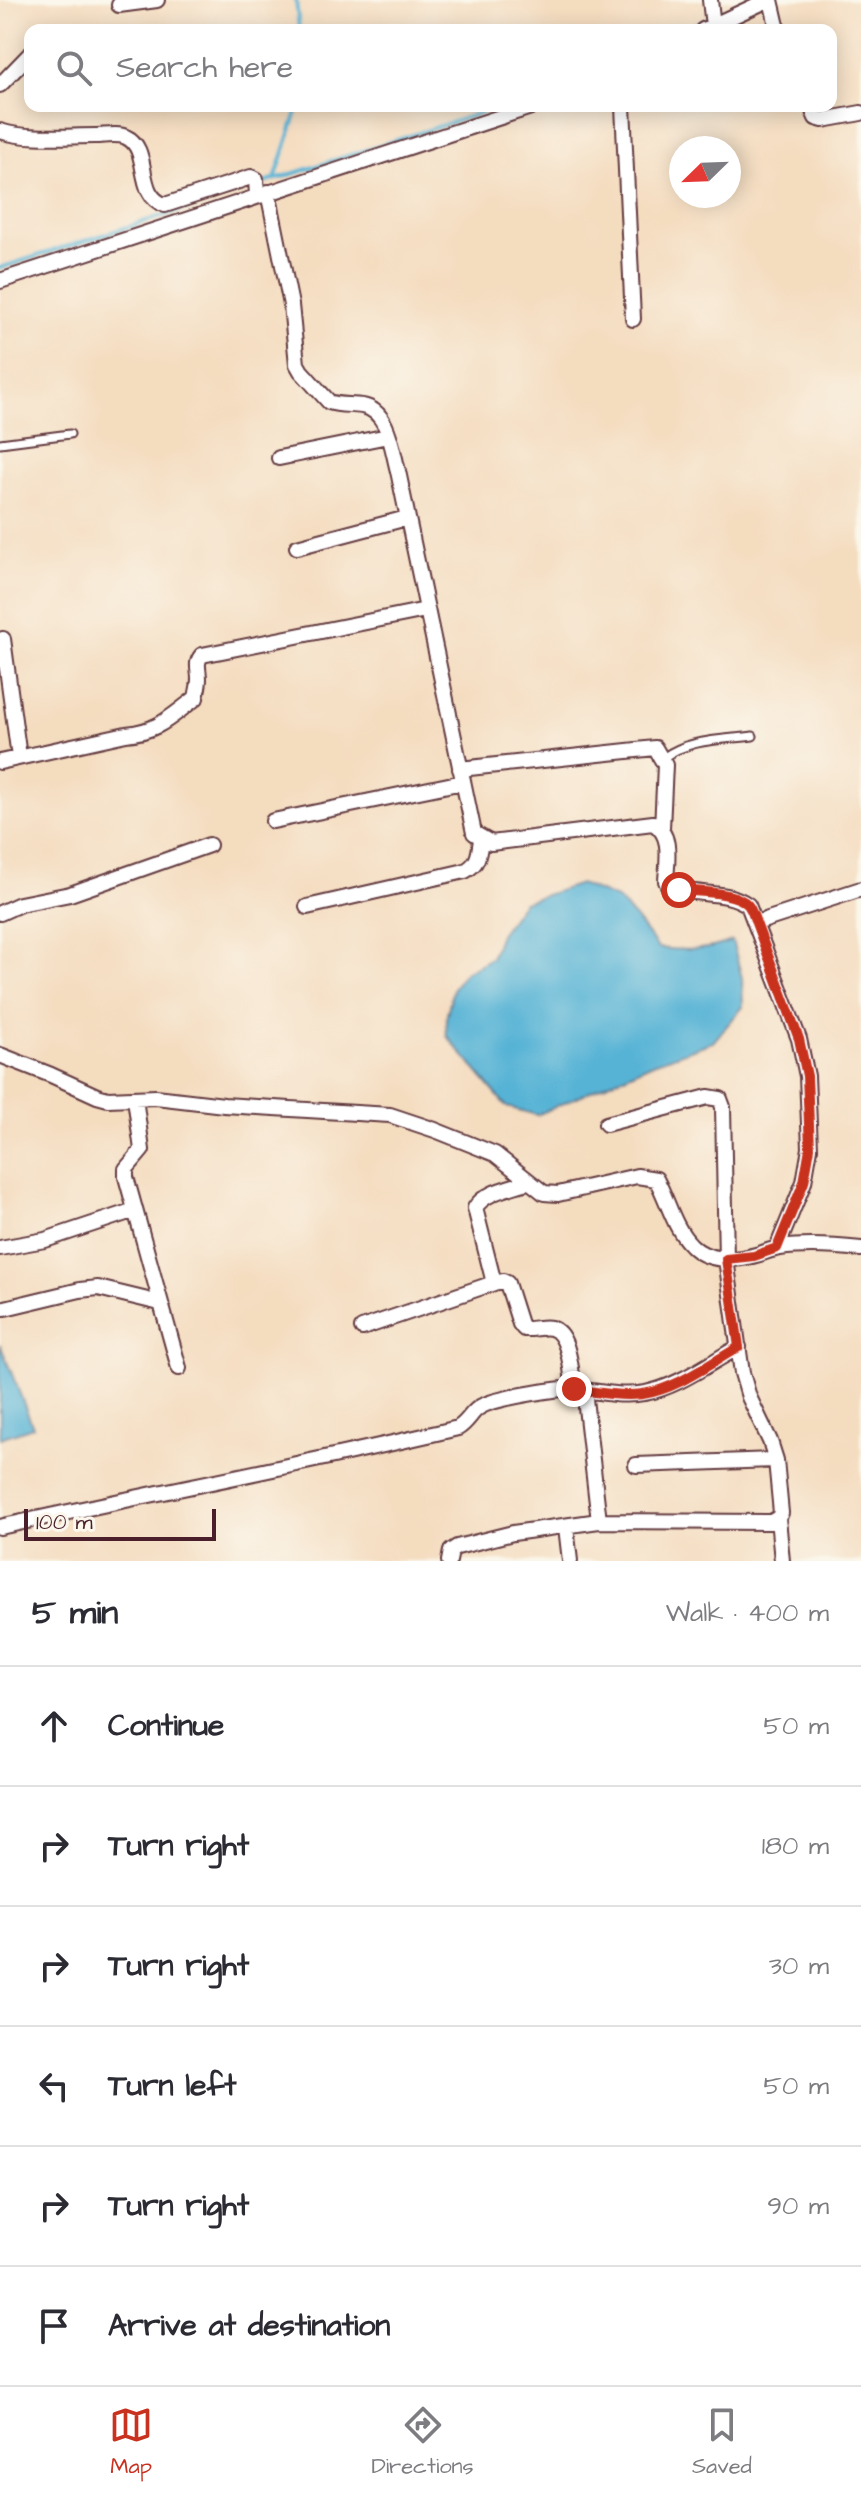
<!DOCTYPE html>
<html lang="en">
<head>
<meta charset="utf-8">
<style>
	:root { --surface:#fff; --page:#f2f2f3; --text:#2b2b33; --muted:#7c7c81; --line:#e1e1e2; --accent:#c8321e }
	body { margin:0; font-family:"Architects Daughter",sans-serif; background:var(--page); color:var(--text) }
	.compass { position:absolute; left:669px; top:136px; width:72px; height:72px; border-radius:50%; background:var(--surface); box-shadow:0 4px 20px #0003; rotate:247deg }
	.scale { position:absolute; left:24px; bottom:20px; width:192px; box-sizing:border-box; padding-left:8px; border:4px solid #4a1f2b; border-top:0; font-size:22px; line-height:28px; white-space:nowrap; color:#4a1f2b; -webkit-text-stroke:6px #fbf7ec; paint-order:stroke }
	.stop { position:absolute; width:24px; height:24px; margin:-18px; border:6px solid #c8321e; border-radius:50%; background:#fff }
	.stop.end { background:#c8321e; border-color:#fff; box-shadow:0 2px 8px #0008 }
	.list { margin:0; padding:0; list-style:none }
	h2 { display:flex; justify-content:space-between; align-items:center; height:104px; margin:0; padding:0 32px; font-size:34px }
	h2 small { font-size:26px; font-weight:400; color:var(--muted) }
	.list li { display:grid; grid-template-columns:52px 1fr auto; gap:24px; align-items:center; box-sizing:border-box; height:120px; padding:0 32px; border-top:2px solid var(--line) }
	.list b { display:block; font-size:30px; white-space:nowrap }
	.list em { font-size:26px; font-style:normal; color:var(--muted) }
	.icon { flex:none; width:44px; height:44px; fill:none; stroke:currentColor; stroke-width:2; stroke-linecap:round; stroke-linejoin:round }
	.map { position:relative; flex:none; width:861px; height:1561px; overflow:hidden }
	.search { position:absolute; background:var(--surface); box-shadow:0 4px 20px #0003; left:24px; right:24px; top:24px; height:88px; display:flex; align-items:center; gap:20px; box-sizing:border-box; padding:0 28px; border-radius:16px; color:var(--muted); font-size:30px }
	.sheet { height:824px; background:var(--surface) }
	nav { display:flex; justify-content:space-around; align-items:center; box-sizing:border-box; height:112px; border-top:2px solid var(--line); background:var(--surface); font-size:22px; color:var(--muted) }
	nav a { display:grid; justify-items:center; gap:4px }
	nav .on { color:var(--accent) }
	.map>svg:first-child { display:block }
	.water { fill:#57b3d5; stroke:#506980; stroke-width:2 }
	.lines { fill:none; stroke-linecap:round; stroke-linejoin:round }
	.stream { stroke:#57b3d5; stroke-width:4 }
	.lane-casing { stroke:#643b41; stroke-width:11 }
	.street-casing { stroke:#643b41; stroke-width:18 }
	.lane { stroke:#fff; stroke-width:7 }
	.street { stroke:#fff; stroke-width:14 }
	.route { stroke:#c8321e; stroke-width:10 }
</style>
</head>
<body>
<div class="map">
<svg width="861" height="1561" viewBox="0 0 861 1561">
	<rect width="100%" height="100%" fill="#fbf7ec"/>
	<filter id="ink" filterUnits="userSpaceOnUse"><feTurbulence type="fractalNoise" baseFrequency=".0125" numOctaves="2"/><feDisplacementMap in="SourceGraphic" scale="16" xChannelSelector="R" yChannelSelector="G"/><feConvolveMatrix kernelMatrix="1 2 1 2 8 2 1 2 1" color-interpolation-filters="sRGB"/></filter>
	<filter id="wash" filterUnits="userSpaceOnUse"><feTurbulence type="fractalNoise" baseFrequency=".006" numOctaves="4" result="noise"/><feDisplacementMap in="SourceGraphic" scale="32" xChannelSelector="R" yChannelSelector="G"/><feGaussianBlur stdDeviation="1.8" result="paint"/><feColorMatrix in="noise" values="0 0 0 0 0 0 0 0 0 0 0 0 0 0 0 0 0 1.4 0 .05"/><feComposite in="paint" operator="in"/></filter>
	<g filter="url(#wash)">
		<rect width="100%" height="100%" fill="#f4dcbf"/>
		<path class="water" d="M580 884 617 899 635 918 658 948C684 951 708 951 732 941L742 978 743 1007 713 1042 653 1063 537 1115 507 1107 447 1036 446 1019 453 988 465 972 491 958 500 934 523 902Z
			M0 1344 33 1427 0 1438Z"/>
		<g class="lines">
			<path class="stream" d="M296 0 299 30
				M715 16 749 0
				M684 30 707 19
				M275 179 299 106
				M261 184 502 106
				M0 268 253 187"/>
		</g>
	</g>
	<g filter="url(#ink)">
		<g class="lines">
			<g class="lane-casing">
				<path id="lane" d="M0 443 70 434
					M663 758C688 739 722 740 753 736"/>
			</g>
			<g class="street-casing">
				<path id="street" d="M710 0 713 26
					M771 0 778 30
					M119 5 157 0
					M703 30 768 0
					M0 85 29 55
					M623 106 633 319
					M811 106 816 118 823 120 861 113
					M0 131C29 140 64 136 95 136 104 136 118 133 126 137 152 149 134 195 165 205L251 177 256 179 257 196
					M268 192 291 305 297 364 301 371 329 402C340 406 351 404 362 406 389 410 392 450 398 471L474 833 491 843 653 823C673 835 667 860 666 881L668 885C693 898 724 888 748 905L799 1039 807 1076 810 1148 804 1182 777 1248
					M0 281 534 106
					M279 458 388 436
					M297 547 407 518
					M3 639 19 757
					M0 762 126 734C159 731 170 717 196 698 197 692 199 685 199 679 199 668 195 663 202 655L426 610
					M460 769 655 748 665 765 662 828
					M273 821 463 782
					M307 907 465 871C479 864 479 853 481 839
					M0 913 20 904 70 894 209 845
					M756 923 861 889
					M0 1055 51 1075 97 1096 108 1099 156 1097 224 1105 390 1115 435 1130 495 1154 544 1193 558 1194 637 1176 656 1179C668 1200 673 1227 691 1245 707 1262 734 1261 756 1255 764 1253 771 1249 780 1248 807 1244 834 1246 861 1249
					M135 1098 142 1150 126 1169V1177L179 1368
					M0 1248 45 1240 135 1210
					M494 1283 503 1281 507 1283 520 1324 524 1329C532 1330 543 1326 551 1328 570 1333 571 1373 574 1389
					M5 1308 80 1290 98 1288 160 1303
					M362 1328 494 1283 475 1208C484 1192 510 1188 527 1182
					M584 1390 599 1521
					M636 1465 776 1460
					M778 1518 782 1561
					M0 1527C153 1493 306 1464 458 1428 469 1421 471 1412 480 1407 493 1399 555 1388 571 1389 596 1390 619 1398 645 1393 678 1387 709 1363 739 1347
					M566 1527 570 1561
					M449 1561 451 1551 457 1547 513 1533 599 1521 771 1522 778 1518 781 1513 776 1460 770 1441 749 1397 742 1373 726 1259 723 1107 720 1099 708 1097 606 1124"/>
			</g>
			<use href="#lane" class="lane"/>
			<use href="#street" class="street"/>
		</g>
	</g>
	<g class="lines" filter="url(#ink)">
		<path class="route" d="M574 1389C596 1392 619 1397 643 1394 677 1389 709 1364 739 1347L726 1259 754 1256 777 1248 804 1182 810 1148 807 1076 799 1039 756 923C754 918 752 910 748 905 737 891 697 892 679 890"/>
	</g>
</svg>
<svg class="compass" viewBox="-18 -18 36 36"><path d="M0-13l5 13h-10z" fill="#e53935"/><path d="M0 13l5-13h-10z" fill="#7c7c81"/></svg>
<div class="scale">100 m</div>
<div class="stop" style="left:679px;top:890px"></div>
<div class="stop end" style="left:574px;top:1389px"></div>
<div class="search"><svg class="icon" aria-label="search" viewBox="0 0 24 24"><circle cx="10" cy="10" r="6"/><path d="M15 15l6 6"/></svg>Search here</div>
</div>
<section class="sheet">
<h2>5 min<small>Walk · 400 m</small></h2>
<ul class="list">
<li><svg class="icon" aria-label="ahead" viewBox="0 0 24 24"><path d="M12 20V5M6 11l6-6 6 6"/></svg><div><b>Continue</b></div><em>50 m</em></li>
<li><svg class="icon" aria-label="right" viewBox="0 0 24 24"><path d="M7 20v-9h11M14 6l5 5-5 5"/></svg><div><b>Turn right</b></div><em>180 m</em></li>
<li><svg class="icon" aria-label="right" viewBox="0 0 24 24"><path d="M7 20v-9h11M14 6l5 5-5 5"/></svg><div><b>Turn right</b></div><em>30 m</em></li>
<li><svg class="icon" aria-label="left" viewBox="0 0 24 24"><path d="M17 20v-9H6M10 6l-5 5 5 5"/></svg><div><b>Turn left</b></div><em>50 m</em></li>
<li><svg class="icon" aria-label="right" viewBox="0 0 24 24"><path d="M7 20v-9h11M14 6l5 5-5 5"/></svg><div><b>Turn right</b></div><em>90 m</em></li>
<li><svg class="icon" aria-label="arrive" viewBox="0 0 24 24"><path d="M6 21V4h12l-3 4 3 4H6"/></svg><div><b>Arrive at destination</b></div></li>
</ul>
</section>
<nav>
<a class="on"><svg class="icon" aria-label="map" viewBox="0 0 24 24"><path d="M3 6l6-2 6 2 6-2v14l-6 2-6-2-6 2zM9 4v14M15 6v14"/></svg>Map</a>
<a><svg class="icon" aria-label="directions" viewBox="0 0 24 24"><path d="M12 3l9 9-9 9-9-9zM9 14v-3h6M13 9l2 2-2 2"/></svg>Directions</a>
<a><svg class="icon" aria-label="saved" viewBox="0 0 24 24"><path d="M7 4h10v16l-5-4-5 4z"/></svg>Saved</a>
</nav>
</body>
</html>
